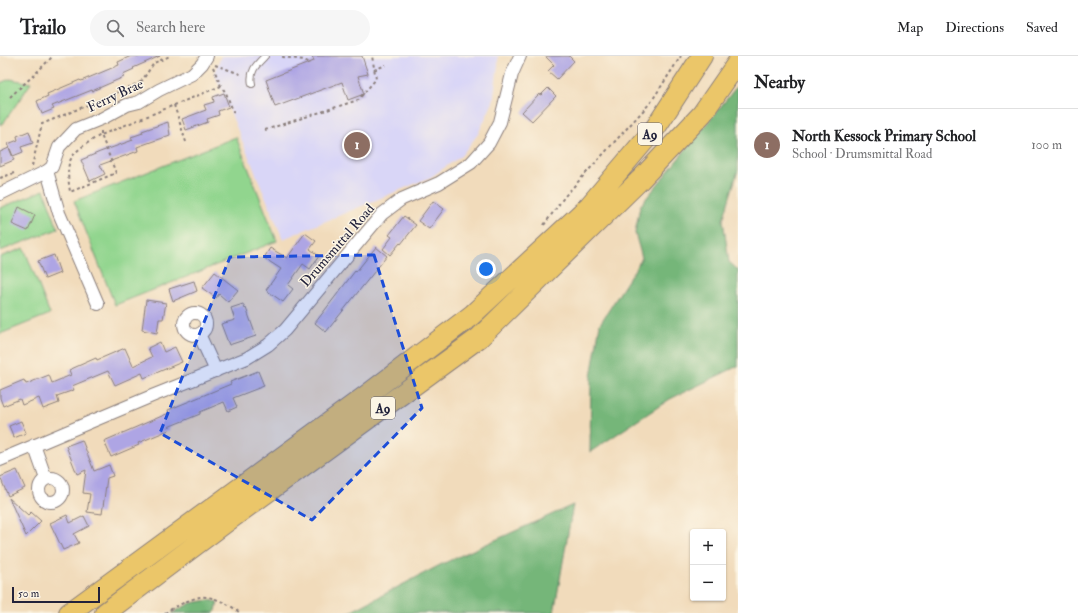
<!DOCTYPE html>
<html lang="en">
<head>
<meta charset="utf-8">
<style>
	:root { --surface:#fff; --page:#f6f6f6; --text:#202124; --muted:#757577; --line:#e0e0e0; --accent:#1a73e8 }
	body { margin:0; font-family:"IM FELL Double Pica",serif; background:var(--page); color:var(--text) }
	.controls { position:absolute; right:12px; bottom:12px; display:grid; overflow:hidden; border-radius:4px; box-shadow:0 1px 3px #0004 }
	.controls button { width:36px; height:36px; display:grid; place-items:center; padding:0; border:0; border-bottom:1px solid var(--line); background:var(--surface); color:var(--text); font:20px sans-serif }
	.scale { position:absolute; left:12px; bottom:10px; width:88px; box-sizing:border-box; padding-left:4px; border:2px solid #22223b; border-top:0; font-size:11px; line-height:14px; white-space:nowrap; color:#22223b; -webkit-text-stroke:3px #fcf5e5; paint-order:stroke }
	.you { position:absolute; left:486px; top:213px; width:14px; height:14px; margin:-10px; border:3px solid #fff; border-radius:50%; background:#1a73e8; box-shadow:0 0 0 6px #1a73e833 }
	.badge { display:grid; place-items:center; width:26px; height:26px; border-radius:50%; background:var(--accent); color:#fff; font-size:13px; font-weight:700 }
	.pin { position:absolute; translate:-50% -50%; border:2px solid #fff; box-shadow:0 1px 4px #0006 }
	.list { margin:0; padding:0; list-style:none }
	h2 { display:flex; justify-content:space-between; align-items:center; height:52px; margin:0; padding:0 16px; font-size:17px }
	h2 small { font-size:13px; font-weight:400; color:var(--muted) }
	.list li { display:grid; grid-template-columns:26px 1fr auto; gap:12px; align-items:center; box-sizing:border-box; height:72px; padding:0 16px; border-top:1px solid var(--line) }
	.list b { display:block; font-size:15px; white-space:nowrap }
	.list p { margin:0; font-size:13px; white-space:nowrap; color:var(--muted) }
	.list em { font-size:13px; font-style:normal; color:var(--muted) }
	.icon { flex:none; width:22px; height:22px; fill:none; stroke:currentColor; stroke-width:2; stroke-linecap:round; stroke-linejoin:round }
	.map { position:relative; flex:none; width:738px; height:557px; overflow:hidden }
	header { display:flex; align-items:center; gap:24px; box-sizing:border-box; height:56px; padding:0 20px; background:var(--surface); border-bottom:1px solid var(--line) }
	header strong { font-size:19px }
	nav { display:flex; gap:22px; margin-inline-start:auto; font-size:14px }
	.search { width:280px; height:36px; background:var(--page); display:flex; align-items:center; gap:10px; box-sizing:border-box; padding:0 14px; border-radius:22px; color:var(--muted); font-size:15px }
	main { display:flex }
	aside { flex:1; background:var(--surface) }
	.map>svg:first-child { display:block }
	.built { fill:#d9d6f7 }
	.green { fill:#91d58e; stroke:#5a7c64 }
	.forest { fill:#74b679; stroke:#4b6c5a }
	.building { fill:#aea5e4 }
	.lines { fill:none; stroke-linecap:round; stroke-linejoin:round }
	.service-casing { stroke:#8a7e7b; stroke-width:8 }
	.minor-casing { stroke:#8a7e7b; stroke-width:14 }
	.trunk-casing { stroke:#8a7e7b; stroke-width:22 }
	.path { stroke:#8a7e7b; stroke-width:2; stroke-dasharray:3 3; stroke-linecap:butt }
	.service { stroke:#fff; stroke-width:6 }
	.minor { stroke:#fff; stroke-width:12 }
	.trunk { stroke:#ebc669; stroke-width:20 }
	.marked { fill:#1d4ed8; fill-opacity:0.2; stroke:#1d4ed8; stroke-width:3; stroke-dasharray:8 5; stroke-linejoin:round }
	.labels { text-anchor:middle; stroke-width:3; stroke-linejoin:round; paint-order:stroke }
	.shield { fill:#fcf5e5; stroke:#63616e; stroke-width:1 }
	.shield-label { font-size:13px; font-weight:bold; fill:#22223b }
	.street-label { font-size:14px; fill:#22223b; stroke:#fcf5e5 }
</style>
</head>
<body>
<header>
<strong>Trailo</strong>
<div class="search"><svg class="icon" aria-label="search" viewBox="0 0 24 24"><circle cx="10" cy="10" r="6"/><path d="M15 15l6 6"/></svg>Search here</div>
<nav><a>Map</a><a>Directions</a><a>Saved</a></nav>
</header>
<main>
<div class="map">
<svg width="738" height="557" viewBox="0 0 738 557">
	<rect width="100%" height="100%" fill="#fcf5e5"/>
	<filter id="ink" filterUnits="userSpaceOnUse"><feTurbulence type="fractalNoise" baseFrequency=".025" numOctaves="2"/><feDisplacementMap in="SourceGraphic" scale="8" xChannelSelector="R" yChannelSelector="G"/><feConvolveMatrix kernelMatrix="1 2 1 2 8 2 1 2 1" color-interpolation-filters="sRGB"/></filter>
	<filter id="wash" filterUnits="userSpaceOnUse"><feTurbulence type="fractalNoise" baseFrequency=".012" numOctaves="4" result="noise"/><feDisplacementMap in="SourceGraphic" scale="16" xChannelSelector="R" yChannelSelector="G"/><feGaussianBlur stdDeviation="0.9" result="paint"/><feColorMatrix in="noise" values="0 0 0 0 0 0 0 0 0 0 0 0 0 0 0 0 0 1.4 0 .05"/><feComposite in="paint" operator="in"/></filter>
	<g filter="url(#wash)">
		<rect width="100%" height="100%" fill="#f1dbbb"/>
		<path class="built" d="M221 0H498V9L493 46 478 78 461 100 431 121 283 183 214 17Z"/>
		<path class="green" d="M10 23 31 27 4 66 0 69V27Z
			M236 81 277 185 115 249 74 145Z
			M44 134 58 173 0 195V152Z
			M24 192 50 258 0 278V201Z"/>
		<path class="forest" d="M738 29V114L723 164 729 206 738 214V310L670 343 590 396 591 321 600 268 642 202 635 177 640 150Z
			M573 449 554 557H348L442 508Z
			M209 544 218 546 216 555 214 557H172L191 547Z"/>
		<g id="blocks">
			<path class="building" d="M131 0H160L133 12 134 13 123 18 124 21 92 35V34L52 50 54 53 42 58 37 45 48 40 47 38 80 24 81 25 119 9 118 6Z
				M312 0H362L368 18 358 20 364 38 348 44 342 26 275 51 266 24 314 5Z
				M545 0H569L574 5 557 23 548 15 554 9Z
				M548 32 556 40 532 65 522 56 539 38 541 39Z
				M224 37 229 51 218 55 219 59 207 63 208 66 186 74 182 63 206 54 204 49 214 46 213 41Z
				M168 66 170 79 137 91 138 95 100 109 105 118 90 125 81 104 100 96 133 84 131 81 143 77 142 75Z
				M29 75 33 87 21 91 23 96 13 100 8 88 18 84 17 80Z
				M9 92 14 104 0 110V96Z
				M433 145 444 153 429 173 418 165Z
				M19 151 35 159 28 175 12 168Z
				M404 160 416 169 401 188 400 187 390 199 383 193 392 181 389 179Z
				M305 177 316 185 310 193 319 200 310 213 303 208 288 229 293 233 283 246 266 234 281 213 264 202 270 192 287 202Z
				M376 191 387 200 326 276 315 267 355 215 356 216Z
				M54 199 60 217 45 223 38 205Z
				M215 216 238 234 228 246 219 238 216 242 202 232Z
				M194 225 197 235 173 245 169 233Z
				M146 244 166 247 163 263H159L157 277 142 274Z
				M243 248 245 253 246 252 256 280 229 289 221 268 235 264 231 252Z
				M160 286 164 296 175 291 182 306 144 322 142 317 115 329 108 315 72 330 74 334 57 340 59 347 43 353 39 342 22 349 20 343 3 350 0 342V334L24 324 26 328 49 319 52 327 71 319 69 314 96 302 97 304 125 292 133 310 152 301 148 292Z
				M258 315 264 330 233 342 237 351 228 355 224 346 200 356V358L168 371 169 374 138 387 139 389 111 401 104 385 169 357 168 354 231 328 230 326Z
				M21 365 26 377 14 382 9 370Z
				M82 384 94 415 109 409 113 420 107 422 102 458 87 456 90 438 83 437 86 414 77 418 66 390Z
				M17 414 25 432 8 440 0 421Z
				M9 442 28 459 31 456 41 465 26 480Z
				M67 459 70 467 84 460 89 470 74 478 79 487 63 494 50 467Z"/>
		</g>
	</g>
	<g filter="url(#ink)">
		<use href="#blocks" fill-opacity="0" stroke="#8a7e7b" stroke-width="1"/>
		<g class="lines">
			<g class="service-casing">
				<path id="service" d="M252 28C249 15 257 8 265 0"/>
			</g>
			<g class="minor-casing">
				<path id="minor" d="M47 115 59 157 98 248
					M0 138 47 115 52 111 59 91 76 73 103 62 127 49 139 46 159 34 192 18 202 8 207 0
					M184 268a11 11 0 1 1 22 0a11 11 0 1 1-22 0Z
					M199 278 216 315
					M34 389 46 423
					M0 404 152 340 247 302 268 289 285 274 382 158 402 143 439 127 471 107 489 87 500 66 512 18 520 0
					M39 434a12 12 0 1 1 24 0a12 12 0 1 1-24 0Z"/>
			</g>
			<g class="trunk-casing">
				<path id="trunk" d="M69 557 368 338 472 259 589 150 656 71 702 0
					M105 557 225 467 480 281 640 124 702 58 738 6"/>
			</g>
			<path class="path" d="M283 0V1L304 4 310 7
				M215 9 243 19
				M213 11 221 30
				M374 14 386 9
				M140 32 141 26 154 7 170 0
				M10 41 37 16 53 0
				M100 44 141 26
				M174 49 186 86
				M265 74 358 44 376 23 372 0
				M101 75V79L116 117 70 136C69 128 67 117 69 108 72 95 90 85 101 79L221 30 226 37 235 60
				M32 110 42 68 100 44V51
				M0 122 14 117
				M544 169 565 140 651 46 681 0
				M165 557C174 551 190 543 200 541 212 539 231 549 240 557"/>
			<use href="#service" class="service"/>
			<use href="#minor" class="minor"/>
			<use href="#trunk" class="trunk"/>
		</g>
	</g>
	<path class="marked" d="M374 199 422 352 312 464 160 377 230 201Z"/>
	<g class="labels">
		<g class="shield">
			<rect x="638" y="67" width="24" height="22" rx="3"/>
			<rect x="371" y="341" width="24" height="22" rx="3"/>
		</g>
		<g class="shield-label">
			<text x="650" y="83">A9</text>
			<text x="383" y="357">A9</text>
		</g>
		<g class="street-label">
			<text transform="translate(115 39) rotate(-25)" y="5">Ferry Brae</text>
			<text transform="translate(337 189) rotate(-49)" y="5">Drumsmittal Road</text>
		</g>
	</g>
</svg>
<div class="controls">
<button>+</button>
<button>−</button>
</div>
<div class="scale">50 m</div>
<div class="you"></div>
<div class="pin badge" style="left:357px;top:89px;background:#8d6e63">1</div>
</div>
<aside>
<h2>Nearby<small></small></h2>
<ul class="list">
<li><span class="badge" style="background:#8d6e63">1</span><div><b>North Kessock Primary School</b><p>School · Drumsmittal Road</p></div><em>100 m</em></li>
</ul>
</aside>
</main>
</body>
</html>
